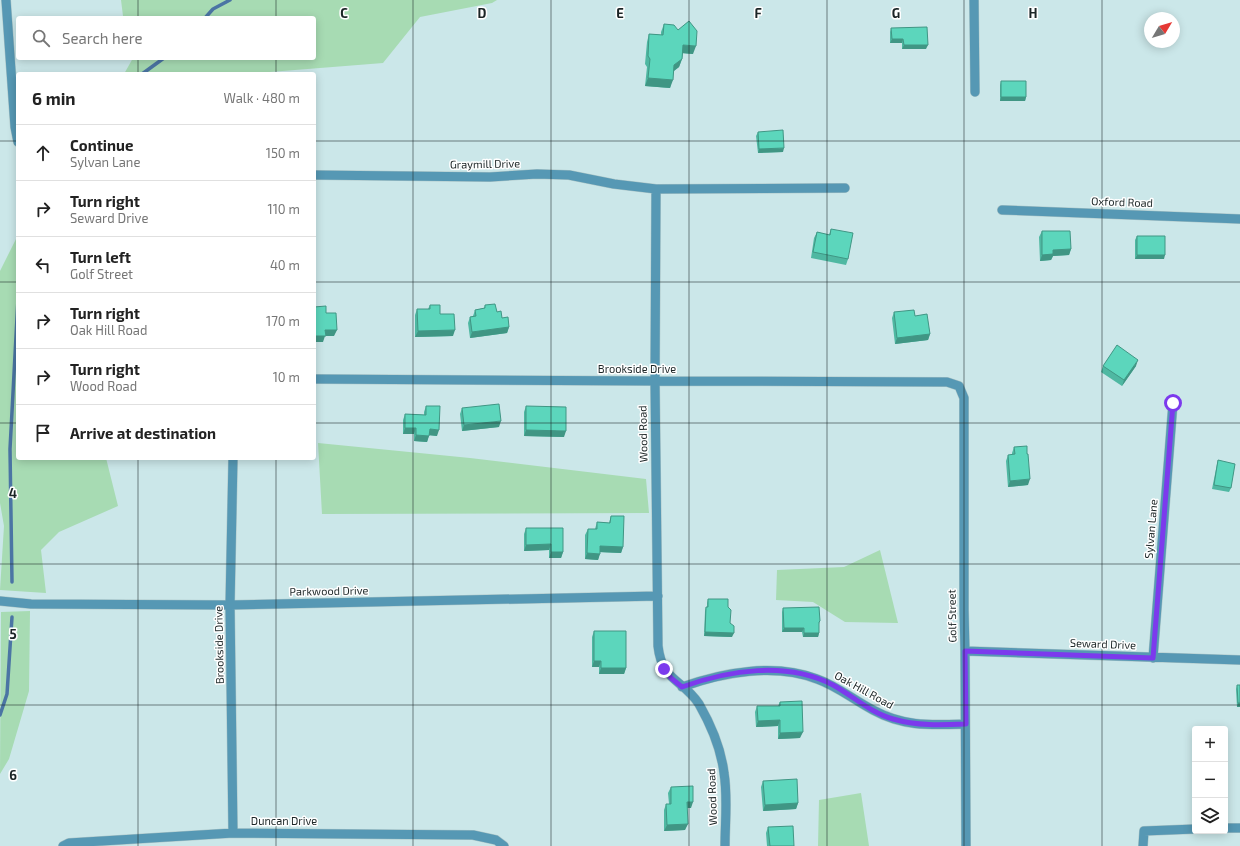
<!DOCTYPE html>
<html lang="en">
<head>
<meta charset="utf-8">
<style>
	:root { --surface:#fff; --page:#f6f6f6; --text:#222; --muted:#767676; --line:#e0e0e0 }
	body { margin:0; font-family:"Exo 2",sans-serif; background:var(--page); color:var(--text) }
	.controls { position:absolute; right:12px; bottom:12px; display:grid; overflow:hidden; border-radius:4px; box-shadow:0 2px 10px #0003 }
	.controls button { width:36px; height:36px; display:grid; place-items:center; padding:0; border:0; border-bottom:1px solid var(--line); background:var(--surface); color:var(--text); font:20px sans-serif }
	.compass { position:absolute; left:1144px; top:12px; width:36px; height:36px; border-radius:50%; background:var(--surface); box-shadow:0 2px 10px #0003; rotate:52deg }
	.stop { position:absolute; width:12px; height:12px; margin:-9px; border:3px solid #7c3aed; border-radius:50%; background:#fff }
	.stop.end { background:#7c3aed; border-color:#fff; box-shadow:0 1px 4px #0008 }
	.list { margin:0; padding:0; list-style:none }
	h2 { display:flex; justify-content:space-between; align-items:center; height:52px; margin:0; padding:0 16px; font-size:17px }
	h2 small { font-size:13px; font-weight:400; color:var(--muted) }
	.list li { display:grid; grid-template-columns:26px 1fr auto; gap:12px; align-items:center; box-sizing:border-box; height:56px; padding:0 16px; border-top:1px solid var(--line) }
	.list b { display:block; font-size:15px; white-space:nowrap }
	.list p { margin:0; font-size:13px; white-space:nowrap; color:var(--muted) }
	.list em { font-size:13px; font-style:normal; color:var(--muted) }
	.icon { flex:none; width:22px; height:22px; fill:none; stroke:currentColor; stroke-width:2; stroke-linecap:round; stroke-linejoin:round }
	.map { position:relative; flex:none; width:1240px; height:846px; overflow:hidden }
	.search { position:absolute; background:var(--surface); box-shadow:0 2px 10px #0003; left:16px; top:16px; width:300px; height:44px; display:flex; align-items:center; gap:10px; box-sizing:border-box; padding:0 14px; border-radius:4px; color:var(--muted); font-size:15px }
	.panel { position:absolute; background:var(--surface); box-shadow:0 2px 10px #0003; left:16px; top:72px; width:300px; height:388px; border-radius:4px }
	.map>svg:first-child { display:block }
	.green { fill:#a7dbb3 }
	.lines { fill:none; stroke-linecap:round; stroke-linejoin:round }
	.stream { stroke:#4b75a4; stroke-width:3.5 }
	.street-casing { stroke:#abc4c6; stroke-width:10 }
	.street { stroke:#5698b4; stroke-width:9 }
	.wall { fill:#4fb8a2 }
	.shaded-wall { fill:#409684 }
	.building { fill:#5cd6bc; stroke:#409684 }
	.route { stroke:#7c3aed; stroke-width:5 }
	.grid { fill:none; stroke:#1b2526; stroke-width:1; stroke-opacity:0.55 }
	.labels { text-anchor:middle; stroke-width:3; stroke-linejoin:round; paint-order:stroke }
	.street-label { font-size:11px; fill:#1b2526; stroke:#fff }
	.grid-label { font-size:13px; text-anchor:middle; font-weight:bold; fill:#1b2526; stroke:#fff; stroke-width:3; stroke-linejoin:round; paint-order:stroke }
</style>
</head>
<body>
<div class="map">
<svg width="1240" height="846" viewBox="0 0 1240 846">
	<rect width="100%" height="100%" fill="#cbe7e9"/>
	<path class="green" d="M121 0H497L492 3 420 17 383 63 246 74H124L133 58H314V18H125L123 16Z
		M18 235V458H106L118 506 59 532 41 550 46 593 0 590 4 526 0 503V271Z
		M318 443 470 458 646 479 649 513 322 514Z
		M880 550 898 623 845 622 813 602 776 600 777 570 844 567Z
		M30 611 29 691 9 759 0 774 1 612Z
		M861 793 869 846H818L819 800Z"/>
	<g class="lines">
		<path class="stream" d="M205 18 213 9 230 0
			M142 74 164 58
			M12 582 10 449 18 299
			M0 715 7 694 12 617"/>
		<g class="street-casing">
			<path id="street" d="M6 0 15 127 18 142
				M974 0 975 92
				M314 175 490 177 537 174 569 175 614 184 656 189 845 188
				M656 189 655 381 658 646C662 682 683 679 699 704 711 725 721 748 724 773 728 797 725 822 725 846
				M1002 210 1240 219
				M314 379 655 381 947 382 959 386 964 398V610L965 651 966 846
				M233 458 230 605 233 833
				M0 601 31 604 230 605 658 596
				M965 651 1240 660
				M1153 658 1173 403
				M682 687C724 672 775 663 817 679 837 686 854 700 873 710 904 727 931 725 965 724
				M1225 828H1240
				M63 846 69 843 233 833 473 835 496 840 504 846
				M1143 846 1144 831 1195 829"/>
		</g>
		<use href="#street" class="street"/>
	</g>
	<path class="wall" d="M664 24 693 54 683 53 682 59 679 67 674 71 670 88 645 86 647 67 645 64 647 42 649 34 661 35V32Z
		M891 28 926 49H902V43H890V32Z
		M1001 81 1026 97 1025 101H1000V85Z
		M758 132 783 152 758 153 756 136Z
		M831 229 848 259 846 265 811 258 814 238 817 232 829 235Z
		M1042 231 1071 249 1069 255 1053 256 1051 260 1040 261 1039 237Z
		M1137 236 1164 259H1135V240Z
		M430 305 440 314 453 336 415 337V315L417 309H428Z
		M485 305 497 312 502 318 509 327 507 333 470 338 468 323 470 317 473 316 475 310 484 308Z
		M894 312 915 316 930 334 928 340 895 344 892 318Z
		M1103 366H1136L1122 386 1101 372Z
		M426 406 437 436 429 435 427 442 414 441V434H403V420L405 414 424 415V412Z
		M526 406 564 437 524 436V412Z
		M462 408 499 427 462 431 460 414Z
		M1014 447 1027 454 1028 485 1008 487 1006 461 1008 455H1012V453Z
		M1218 460 1231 488 1229 492 1212 489 1217 464Z
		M611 516 623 547 621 553 600 552 598 560 585 559V535L588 529H595L597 522 609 523Z
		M526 528 563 552 561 558H549V550L524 551V534Z
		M708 599 728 607 732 637 704 636 705 611 706 607H707V603Z
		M783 608 820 621 819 624V633L818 637H803L802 632H782V612Z
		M594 631 626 668 624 674H599V667H592V637Z
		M1237 685 1240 707H1237L1236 689Z
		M780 702 800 738 778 739V726L756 727 755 712 757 706H778Z
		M763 781 798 803 796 809 763 811 761 787Z
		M671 787 691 808H687L685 830 664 831V810L666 804H669L668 793Z
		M768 827 794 846H767L766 833Z"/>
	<path class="shaded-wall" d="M892 39H903L902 43H890Z
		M683 45 696 46 693 54 680 53Z
		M904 45H928L926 49H902Z
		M682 59 679 67 671 73 674 65Z
		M648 78 673 80 670 88 645 86Z
		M1001 97H1026L1025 101H1000Z
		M784 148 783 152 758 153 759 149Z
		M1071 249 1069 255 1053 256 1051 260 1040 261 1042 255 1053 250Z
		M1137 255H1165L1164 259H1135Z
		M509 327 507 333 470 338 472 332Z
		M325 330H337L334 336H325L323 342H314V336Z
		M455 330 453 336 415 337 418 331Z
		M930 334 928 340 895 344 897 338Z
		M1138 360 1136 366 1122 386 1124 380Z
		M501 421 499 427 462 431 464 425Z
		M405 428H416L414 434H403Z
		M430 429 439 430 437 436 427 435Z
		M526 430 566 431 564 437 524 436Z
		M416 435 429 436 427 442 414 441Z
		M1030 479 1028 485 1008 487 1010 481Z
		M551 544 549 550 524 551 526 545Z
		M600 546 623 547 621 553 598 552Z
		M551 552H563L561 558H549Z
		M587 553 600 554 598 560 585 559Z
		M784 628H804L802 632H782Z
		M705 632 734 633 732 637 704 636Z
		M804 633H819L818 637H803Z
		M594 661H601L599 667H592Z
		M601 668H626L624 674H599Z
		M1238 703H1240V707H1237Z
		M780 720 778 726 756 727 758 721Z
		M803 732 800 738 778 739 780 733Z
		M687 802H693L691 808H685Z
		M798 803 796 809 763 811 765 805Z
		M688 824 685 830 664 831 667 825Z"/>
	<path class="building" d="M689 21 697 31 696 46 683 45 682 59 674 65 673 80 648 78 650 59 648 56 649 34 663 35 664 24 674 25 678 30Z
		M927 27 928 45H904L903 39H892L891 28Z
		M1001 81H1026V97H1001Z
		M783 130 784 148 759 149 758 132Z
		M831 229 853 233 848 259 813 252 817 232 830 235Z
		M1042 231H1070L1071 249 1053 250V254L1042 255Z
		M1137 236H1165V255H1137Z
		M495 304 497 312 501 311 502 318 508 317 509 327 472 332 470 317 476 316 475 310 485 308V305Z
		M430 305H440V314H454L455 330 418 331 417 309H430Z
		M326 306V313H336L337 330H325L326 336H314V307Z
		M914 310 915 316 927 314 930 334 897 338 894 312Z
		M1117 345 1138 360 1124 380 1103 366Z
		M499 404 501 421 464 425 462 408Z
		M426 406H440L439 430 430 429 429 436 416 435V428H405V414L426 415Z
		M526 406 566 407V431L526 430Z
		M1027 446V454H1028L1030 479 1010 481 1008 455 1015 454 1014 447Z
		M1218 460 1235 464 1231 488 1214 485Z
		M611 516H624L623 547 600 546V554L587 553 588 529H597V522L610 523Z
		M526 528H563V552H551V544L526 545Z
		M708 599H728V607L731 610 730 623 734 626V633L705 632 706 607H708Z
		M819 607 820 621 819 622V633H804V628H784L783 608Z
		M594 631H626V668H601V661H594Z
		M1237 685H1240V703H1238Z
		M802 701 803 732 780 733V720L758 721 757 706H780V702Z
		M797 779 798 803 765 805 763 781Z
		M693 786V802H687L688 824 667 825 666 804H671V787Z
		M793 826 794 846H770L768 827Z"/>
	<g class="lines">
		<path class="route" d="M664 669 671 678 682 687C729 670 786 661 833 685 853 696 871 713 893 719 917 726 941 725 966 724L965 651 1153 658 1173 403"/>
	</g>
	<path class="grid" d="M138 0V18M276 0V18M413 0V846M551 0V846M689 0V846M827 0V846M964 0V846M1102 0V846M138 58V74M276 58V74M0 141H18M314 141H1240M0 282H18M314 282H1240M0 423H18M314 423H1240M138 458V846M276 458V846M0 564H1240M0 705H1240"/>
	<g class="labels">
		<g class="street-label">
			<text transform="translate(485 164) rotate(-1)" y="4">Graymill Drive</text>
			<text transform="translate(1122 202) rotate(2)" y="4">Oxford Road</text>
			<text x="637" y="373">Brookside Drive</text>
			<text transform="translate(643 434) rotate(-91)" y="4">Wood Road</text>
			<text transform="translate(1151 529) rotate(-85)" y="4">Sylvan Lane</text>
			<text transform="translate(329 591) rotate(-1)" y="4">Parkwood Drive</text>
			<text transform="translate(952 616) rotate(-91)" y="4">Golf Street</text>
			<text transform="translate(1103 644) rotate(2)" y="4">Seward Drive</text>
			<text transform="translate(219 645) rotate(-91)" y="4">Brookside Drive</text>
			<text transform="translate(864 690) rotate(29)" y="4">Oak Hill Road</text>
			<text transform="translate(712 797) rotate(-92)" y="4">Wood Road</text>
			<text x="284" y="825">Duncan Drive</text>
		</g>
	</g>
	<g class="grid-label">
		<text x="344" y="18">C</text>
		<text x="482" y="18">D</text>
		<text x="620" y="18">E</text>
		<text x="758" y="18">F</text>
		<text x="896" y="18">G</text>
		<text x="1033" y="18">H</text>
		<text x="13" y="498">4</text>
		<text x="13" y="639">5</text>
		<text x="13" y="780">6</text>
	</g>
</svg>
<div class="controls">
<button>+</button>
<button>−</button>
<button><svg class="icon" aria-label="layers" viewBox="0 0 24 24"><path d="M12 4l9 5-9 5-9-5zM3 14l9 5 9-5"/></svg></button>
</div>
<svg class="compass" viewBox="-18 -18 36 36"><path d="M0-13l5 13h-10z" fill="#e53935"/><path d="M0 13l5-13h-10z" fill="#767676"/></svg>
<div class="stop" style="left:1173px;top:403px"></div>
<div class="stop end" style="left:664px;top:669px"></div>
<div class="search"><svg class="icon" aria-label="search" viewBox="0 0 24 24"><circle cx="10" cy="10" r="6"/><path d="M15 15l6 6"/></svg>Search here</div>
<section class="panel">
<h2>6 min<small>Walk · 480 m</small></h2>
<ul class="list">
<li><svg class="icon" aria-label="ahead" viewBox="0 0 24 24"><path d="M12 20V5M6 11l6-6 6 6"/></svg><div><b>Continue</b><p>Sylvan Lane</p></div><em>150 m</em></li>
<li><svg class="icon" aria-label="right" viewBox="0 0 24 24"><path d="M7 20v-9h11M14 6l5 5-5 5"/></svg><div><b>Turn right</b><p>Seward Drive</p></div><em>110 m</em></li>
<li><svg class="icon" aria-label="left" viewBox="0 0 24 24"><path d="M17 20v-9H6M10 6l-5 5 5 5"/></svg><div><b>Turn left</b><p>Golf Street</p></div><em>40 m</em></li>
<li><svg class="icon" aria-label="right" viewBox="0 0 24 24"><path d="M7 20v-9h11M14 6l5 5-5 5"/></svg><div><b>Turn right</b><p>Oak Hill Road</p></div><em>170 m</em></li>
<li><svg class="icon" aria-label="right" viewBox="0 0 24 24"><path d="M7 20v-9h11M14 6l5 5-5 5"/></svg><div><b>Turn right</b><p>Wood Road</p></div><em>10 m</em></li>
<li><svg class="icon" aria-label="arrive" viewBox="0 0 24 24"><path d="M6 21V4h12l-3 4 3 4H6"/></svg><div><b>Arrive at destination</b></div></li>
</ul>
</section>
</div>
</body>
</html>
